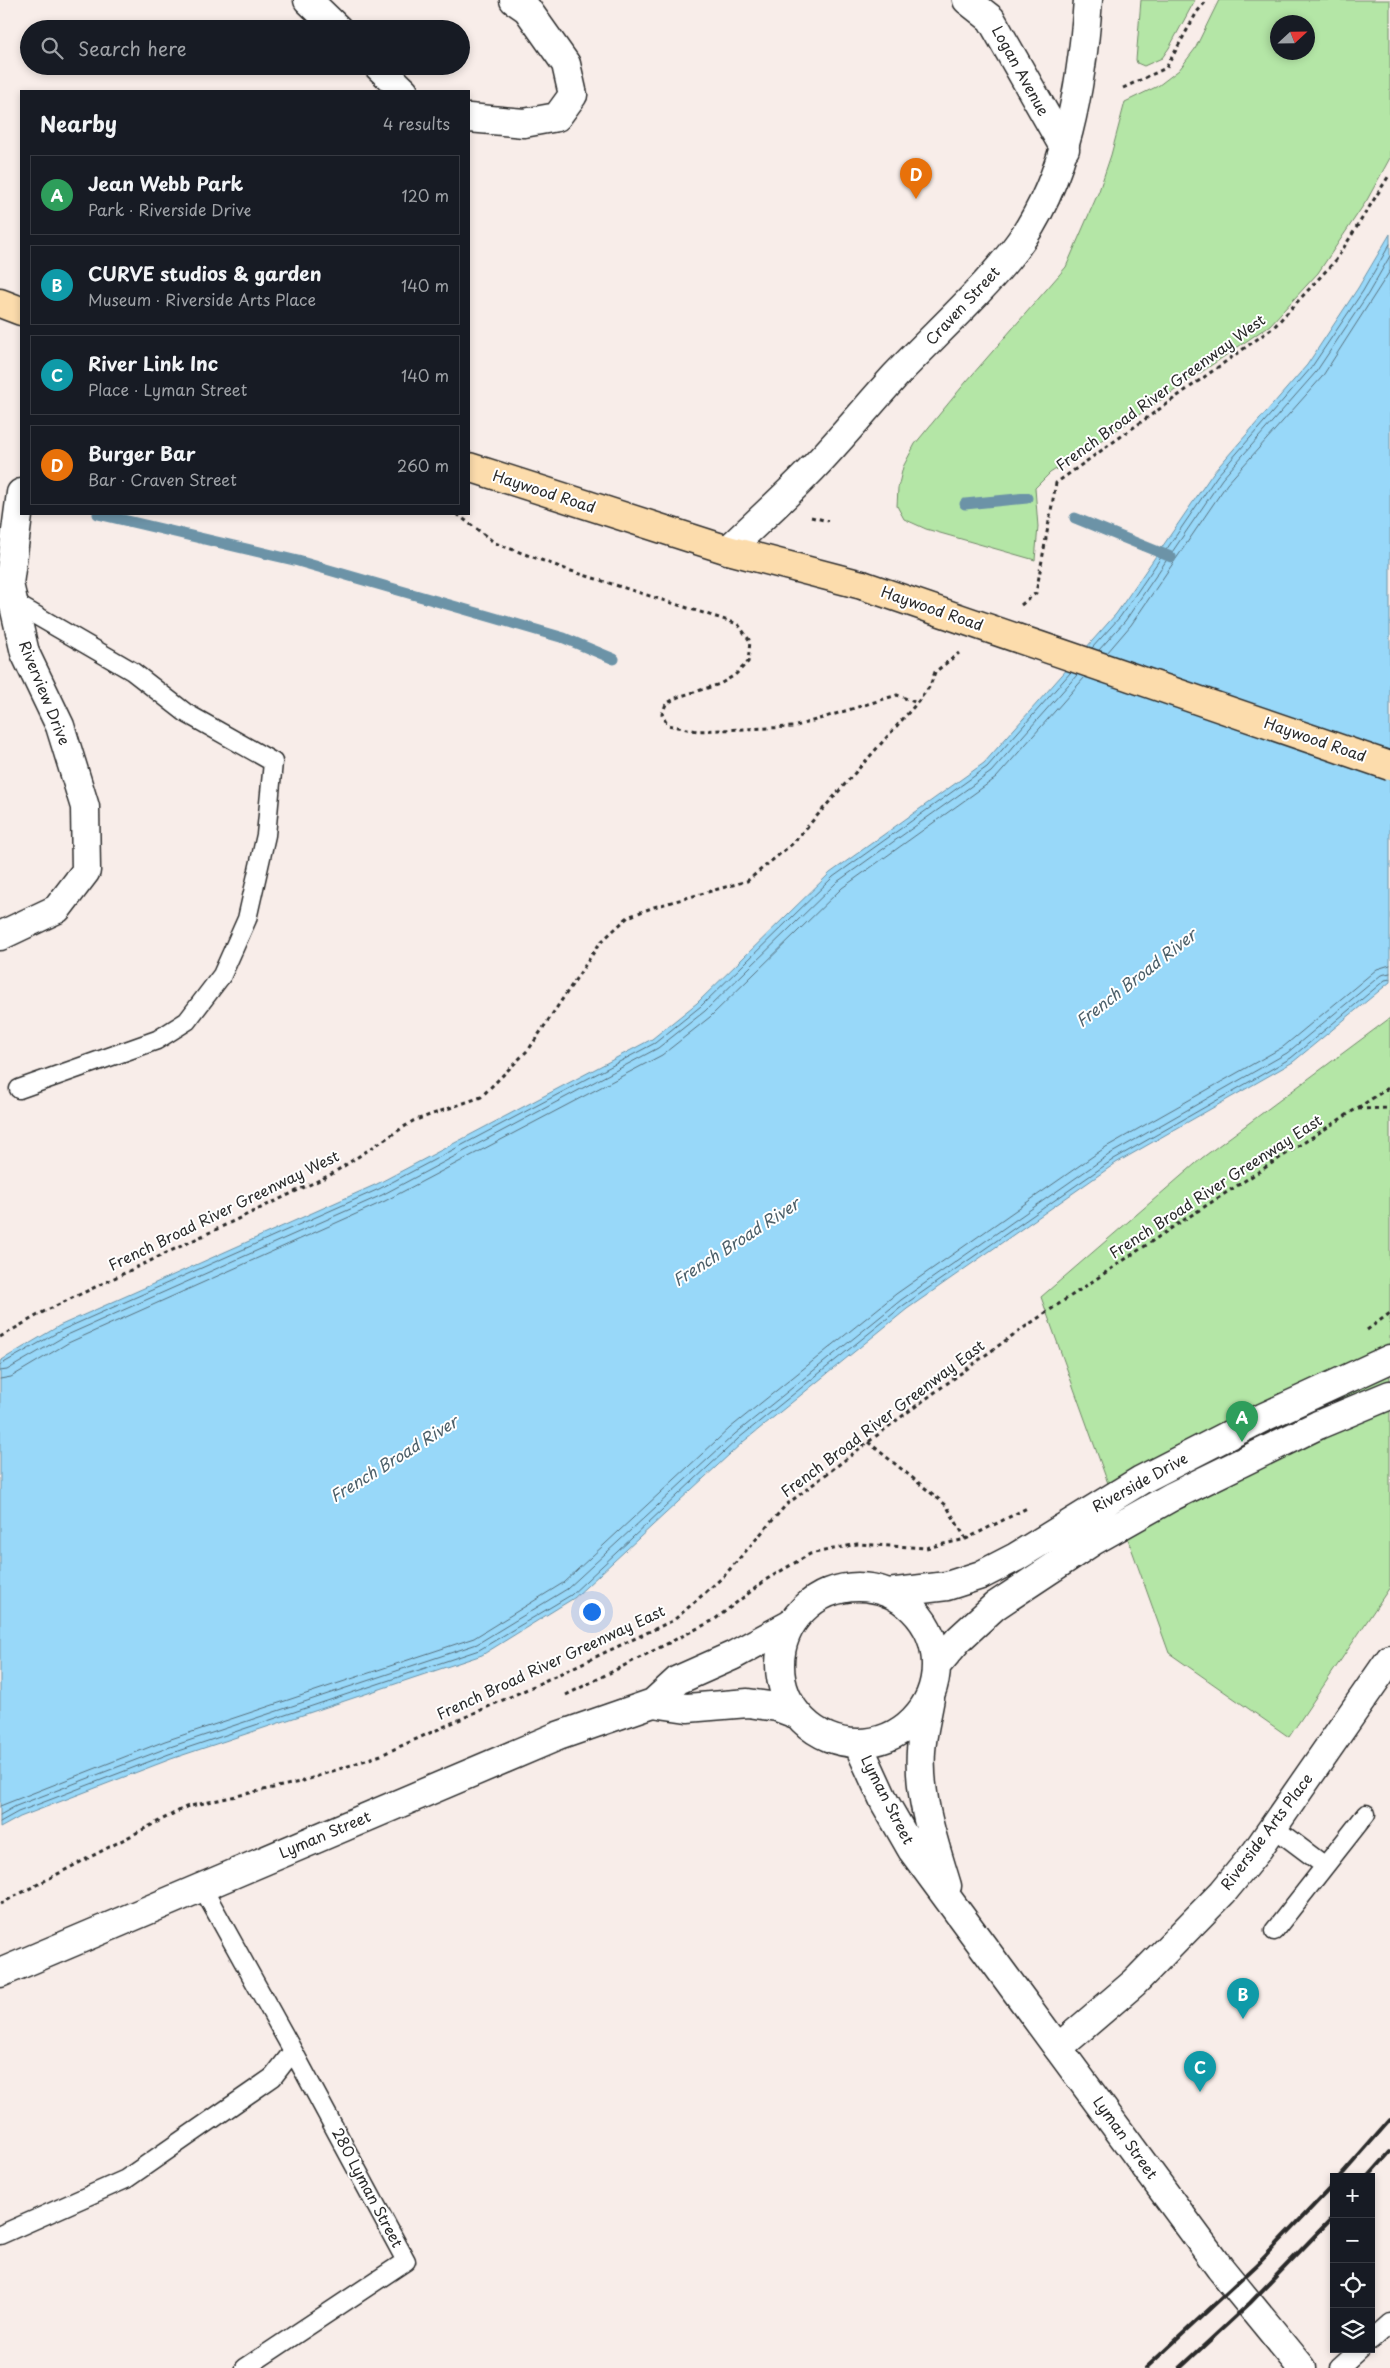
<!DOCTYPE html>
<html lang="en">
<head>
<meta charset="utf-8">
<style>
	:root { --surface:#171b24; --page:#242831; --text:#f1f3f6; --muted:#9ea1a6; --line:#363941; --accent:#8c9099 }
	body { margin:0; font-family:"Playpen Sans",sans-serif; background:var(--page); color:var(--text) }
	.controls { position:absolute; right:15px; bottom:15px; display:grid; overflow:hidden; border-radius:0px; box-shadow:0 2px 8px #0003 }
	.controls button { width:45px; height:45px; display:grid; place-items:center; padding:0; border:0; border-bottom:1px solid var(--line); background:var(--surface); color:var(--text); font:25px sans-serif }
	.compass { position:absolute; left:1270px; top:15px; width:45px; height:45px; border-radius:50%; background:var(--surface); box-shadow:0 2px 8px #0003; rotate:68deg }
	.you { position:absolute; left:591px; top:1611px; width:18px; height:18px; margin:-12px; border:4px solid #fff; border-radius:50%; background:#1a73e8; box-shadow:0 0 0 8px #1a73e833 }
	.badge { display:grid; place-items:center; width:32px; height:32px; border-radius:50%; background:var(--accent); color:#fff; font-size:16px; font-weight:700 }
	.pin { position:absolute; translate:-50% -41px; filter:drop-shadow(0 1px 2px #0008) }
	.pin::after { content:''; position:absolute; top:26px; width:18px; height:15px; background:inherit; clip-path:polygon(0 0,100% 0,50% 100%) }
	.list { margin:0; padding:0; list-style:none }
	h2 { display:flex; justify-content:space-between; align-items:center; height:65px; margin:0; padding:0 20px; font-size:21px }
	h2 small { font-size:16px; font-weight:400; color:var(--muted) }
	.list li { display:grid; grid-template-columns:32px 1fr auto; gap:15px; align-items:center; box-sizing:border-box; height:80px; margin:0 10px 10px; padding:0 10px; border:1px solid var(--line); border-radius:0px }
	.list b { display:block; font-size:19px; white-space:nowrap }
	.list p { margin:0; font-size:16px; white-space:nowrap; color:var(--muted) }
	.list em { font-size:16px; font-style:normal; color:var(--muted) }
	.icon { flex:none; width:28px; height:28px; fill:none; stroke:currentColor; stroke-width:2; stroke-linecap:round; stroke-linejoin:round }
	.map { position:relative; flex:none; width:1390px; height:2368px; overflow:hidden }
	.search { position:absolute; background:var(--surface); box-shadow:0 2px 8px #0003; left:20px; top:20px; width:450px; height:55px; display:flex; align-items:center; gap:12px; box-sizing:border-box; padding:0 18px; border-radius:28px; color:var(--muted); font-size:19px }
	.panel { position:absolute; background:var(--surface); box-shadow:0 2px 8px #0003; left:20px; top:90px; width:450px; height:425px; border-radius:0px }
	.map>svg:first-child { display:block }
	.green { fill:#b4e6a6; stroke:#708868; fill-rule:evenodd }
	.water { fill:#98d8f9; stroke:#6c93a7 }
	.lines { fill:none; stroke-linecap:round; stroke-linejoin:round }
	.shore { stroke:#57707d; stroke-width:1 }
	.stream { stroke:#6c93a7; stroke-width:11 }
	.service-casing { stroke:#2b2b2b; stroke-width:21 }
	.minor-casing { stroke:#2b2b2b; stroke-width:31 }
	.tertiary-casing { stroke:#2b2b2b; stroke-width:31 }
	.secondary-casing { stroke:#2b2b2b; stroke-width:31 }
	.primary-casing { stroke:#2b2b2b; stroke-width:31 }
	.path { stroke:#2b2b2b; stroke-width:3; stroke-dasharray:4 4; stroke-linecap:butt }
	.service { stroke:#fff; stroke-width:18 }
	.minor { stroke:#fff; stroke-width:28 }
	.tertiary { stroke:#fff; stroke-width:28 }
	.secondary { stroke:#fff; stroke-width:28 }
	.primary { stroke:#fcdcac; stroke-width:28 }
	.rail { stroke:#2b2b2b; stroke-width:4 }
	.primary-bridge-casing { stroke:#2b2b2b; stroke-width:31; stroke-linecap:butt }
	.primary-bridge { stroke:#fcdcac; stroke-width:28 }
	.labels { text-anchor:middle; stroke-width:4; stroke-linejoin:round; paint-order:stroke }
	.street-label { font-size:15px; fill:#2b2b2b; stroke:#fff }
	.water-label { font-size:16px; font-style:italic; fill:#4c5f69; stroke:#fff }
</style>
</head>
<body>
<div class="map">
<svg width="1390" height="2368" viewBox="0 0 1390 2368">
	<rect width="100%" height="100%" fill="#f8ede9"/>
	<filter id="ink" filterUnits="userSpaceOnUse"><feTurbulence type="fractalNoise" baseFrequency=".02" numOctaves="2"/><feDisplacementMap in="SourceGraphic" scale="10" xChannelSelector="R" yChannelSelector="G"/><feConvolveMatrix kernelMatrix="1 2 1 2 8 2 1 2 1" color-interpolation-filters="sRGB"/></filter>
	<g filter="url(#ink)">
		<path class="green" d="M1141 0H1195L1169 48 1162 58 1144 66 1137 63 1136 60Z
			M1219 0H1390V158L1367 200 1318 273 1270 325 1111 434 1050 473 1035 488 1038 527 1035 560 926 529 904 519 897 506 898 488 903 467 915 444 966 382 1066 267 1099 191 1111 155 1125 102 1158 86 1179 70 1195 49ZM1308 22V52H1278V22Z
			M1390 1018V1587L1289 1737 1169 1653 1041 1297 1202 1158Z"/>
		<path class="water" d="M1390 234V982L1293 1062 1116 1163 907 1309 743 1442 574 1598 482 1655 171 1759 20 1817 0 1828V1361L59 1326 377 1184 652 1039 697 1003 830 873 984 763 1116 614 1213 473 1307 365 1358 288Z"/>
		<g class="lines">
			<path class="shore" d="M1092 648 1120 617 1217 476 1311 368 1363 291 1390 244
				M1099 650 1125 621 1222 479 1316 372 1368 294 1390 256
				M1107 653 1131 625 1227 484 1322 377 1390 271
				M0 1365 62 1330 379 1189 655 1043 701 1006 833 877 987 767 1071 672
				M0 1371 7 1370 65 1336 382 1195 658 1048 705 1011 837 882 991 772 1077 675
				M0 1379 11 1377 68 1343 385 1201 662 1055 710 1017 842 888 996 778 1085 677
				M0 1806 165 1741 474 1638 563 1583 730 1428 896 1294 1106 1147 1283 1047 1377 969 1390 965
				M0 1815 16 1806 167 1748 477 1644 567 1589 735 1434 901 1300 1110 1154 1287 1053 1381 975 1390 973
				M0 1822 18 1812 169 1754 479 1650 571 1595 739 1438 904 1305 1114 1159 1291 1058 1385 980 1390 979"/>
			<path class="stream" d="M965 504 1027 498
				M98 514 298 561 564 638 614 659
				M1075 518 1171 557"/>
			<g class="service-casing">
				<path id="service" d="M13 602 132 671 186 713 273 762 266 835 247 919 222 975 187 1021 157 1040 19 1089
					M1273 1827 1325 1866
					M1274 1931 1366 1814
					M0 2235 126 2179 273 2077 293 2051 202 1887
					M1371 2340 1390 2323
					M245 2368 406 2261 293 2051
					M1339 2368 1360 2349"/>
			</g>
			<g class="minor-casing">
				<path id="minor" d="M308 0 338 29
					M967 0 991 19 1065 149
					M378 66 404 91
					M469 118 524 123 557 117 573 95 566 64 527 9 514 0
					M0 936 57 909 86 871 85 807 60 726 25 653 9 584 21 493
					M1058 2048 1134 1983 1223 1892 1256 1852 1390 1659"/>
			</g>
			<g class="tertiary-casing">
				<path id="tertiary" d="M728 550C756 523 785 497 812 469 841 439 867 407 895 376 935 334 978 296 1014 250 1067 182 1082 83 1088 0"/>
			</g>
			<g class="secondary-casing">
				<path id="secondary" d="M780 1665a78 78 0 1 1 156 0a78 78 0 1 1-156 0Z
					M888 1593 947 1586 981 1575 1016 1557 1141 1480 1264 1417 1390 1359
					M936 1666 959 1639 995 1606 1093 1541 1173 1496 1318 1425 1390 1395
					M930 1698C927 1716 922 1734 921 1751 918 1797 934 1843 947 1886
					M653 1703 687 1708 748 1703 777 1707 798 1715
					M858 1744 885 1803 912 1850 1220 2268 1302 2368
					M0 1973 558 1736 653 1703 678 1680 732 1656 791 1624"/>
			</g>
			<g class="primary-casing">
				<path id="primary" d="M0 303 21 311
					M469 467 728 550 862 585"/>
			</g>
			<path class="path" d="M1123 88 1166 68 1197 12 1207 0
				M457 514 495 543 568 570 738 624 750 641 748 662 735 675 720 684 678 697 666 704 662 714 668 725 697 731 793 727 897 695 917 703
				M811 517 828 521
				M1021 605 1036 593 1056 483 1274 327 1336 260 1390 174
				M1358 1109 1390 1108
				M1367 1330 1390 1313
				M0 1337 45 1311 330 1175 413 1121 481 1097 529 1049 600 943 628 917 654 907 747 881 792 844 917 703 930 686 935 672 959 653
				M868 1442 946 1505 966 1539
				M566 1695 714 1620 767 1579 810 1554 857 1544 926 1548 966 1539 1029 1507
				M0 1904 186 1807 300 1782 381 1755 523 1691 674 1620 723 1577 786 1505 897 1420 1013 1335 1173 1227 1390 1087"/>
			<use href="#service" class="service"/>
			<use href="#minor" class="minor"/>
			<use href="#tertiary" class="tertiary"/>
			<use href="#secondary" class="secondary"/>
			<use href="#primary" class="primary"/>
			<path class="rail" d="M1340 2177 1390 2120
				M1368 2177 1390 2152
				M1146 2368 1258 2264 1334 2184
				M1180 2368 1250 2303 1334 2216"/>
			<g class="primary-bridge-casing">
				<path id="primary-bridge" d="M862 585 1390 766"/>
			</g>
			<use href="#primary-bridge" class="primary-bridge"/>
		</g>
	</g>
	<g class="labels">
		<g class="street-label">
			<text transform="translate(1020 71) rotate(61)" y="5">Logan Avenue</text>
			<text transform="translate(963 306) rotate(-47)" y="5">Craven Street</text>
			<text transform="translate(1161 393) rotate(-36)" y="5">French Broad River Greenway West</text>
			<text transform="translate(544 492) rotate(18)" y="5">Haywood Road</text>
			<text transform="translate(932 609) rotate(19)" y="5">Haywood Road</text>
			<text transform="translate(44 693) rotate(68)" y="5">Riverview Drive</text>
			<text transform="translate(1315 740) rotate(19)" y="5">Haywood Road</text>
			<text transform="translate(1216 1187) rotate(-33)" y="5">French Broad River Greenway East</text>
			<text transform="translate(224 1211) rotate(-26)" y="5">French Broad River Greenway West</text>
			<text transform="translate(883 1419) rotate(-37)" y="5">French Broad River Greenway East</text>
			<text transform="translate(1140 1483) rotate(-29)" y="5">Riverside Drive</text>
			<text transform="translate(551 1663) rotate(-25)" y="5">French Broad River Greenway East</text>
			<text transform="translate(887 1800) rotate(63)" y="5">Lyman Street</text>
			<text transform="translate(1267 1832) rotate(-53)" y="5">Riverside Arts Place</text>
			<text transform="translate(325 1835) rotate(-23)" y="5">Lyman Street</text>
			<text transform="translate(1125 2138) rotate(54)" y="5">Lyman Street</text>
			<text transform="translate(367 2188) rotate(62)" y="5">280 Lyman Street</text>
		</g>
		<g class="water-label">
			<text transform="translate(1136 978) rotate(-38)" y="6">French Broad River</text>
			<text transform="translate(736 1242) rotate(-33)" y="6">French Broad River</text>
			<text transform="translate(394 1459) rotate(-32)" y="6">French Broad River</text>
		</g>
	</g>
</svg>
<div class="controls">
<button>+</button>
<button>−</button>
<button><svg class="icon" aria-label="locate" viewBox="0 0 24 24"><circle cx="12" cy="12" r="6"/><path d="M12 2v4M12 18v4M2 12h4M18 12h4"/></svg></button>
<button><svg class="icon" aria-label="layers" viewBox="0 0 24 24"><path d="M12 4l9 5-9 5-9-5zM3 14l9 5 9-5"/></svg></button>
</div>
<svg class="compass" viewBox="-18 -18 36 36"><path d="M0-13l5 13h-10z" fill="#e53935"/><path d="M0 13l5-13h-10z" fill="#9ea1a6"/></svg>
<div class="you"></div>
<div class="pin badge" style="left:1242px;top:1442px;background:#2e9e5b">A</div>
<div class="pin badge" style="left:1243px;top:2019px;background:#0f9aa8">B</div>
<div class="pin badge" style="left:1200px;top:2092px;background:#0f9aa8">C</div>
<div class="pin badge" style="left:916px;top:199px;background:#e8710a">D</div>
<div class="search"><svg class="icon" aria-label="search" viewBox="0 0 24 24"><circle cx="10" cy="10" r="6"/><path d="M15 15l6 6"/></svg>Search here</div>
<section class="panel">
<h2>Nearby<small>4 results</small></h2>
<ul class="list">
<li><span class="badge" style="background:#2e9e5b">A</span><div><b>Jean Webb Park</b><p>Park · Riverside Drive</p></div><em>120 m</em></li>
<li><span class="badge" style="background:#0f9aa8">B</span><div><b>CURVE studios &amp; garden</b><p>Museum · Riverside Arts Place</p></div><em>140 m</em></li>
<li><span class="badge" style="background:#0f9aa8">C</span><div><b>River Link Inc</b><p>Place · Lyman Street</p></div><em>140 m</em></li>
<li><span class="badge" style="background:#e8710a">D</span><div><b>Burger Bar</b><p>Bar · Craven Street</p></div><em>260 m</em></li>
</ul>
</section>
</div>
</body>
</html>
